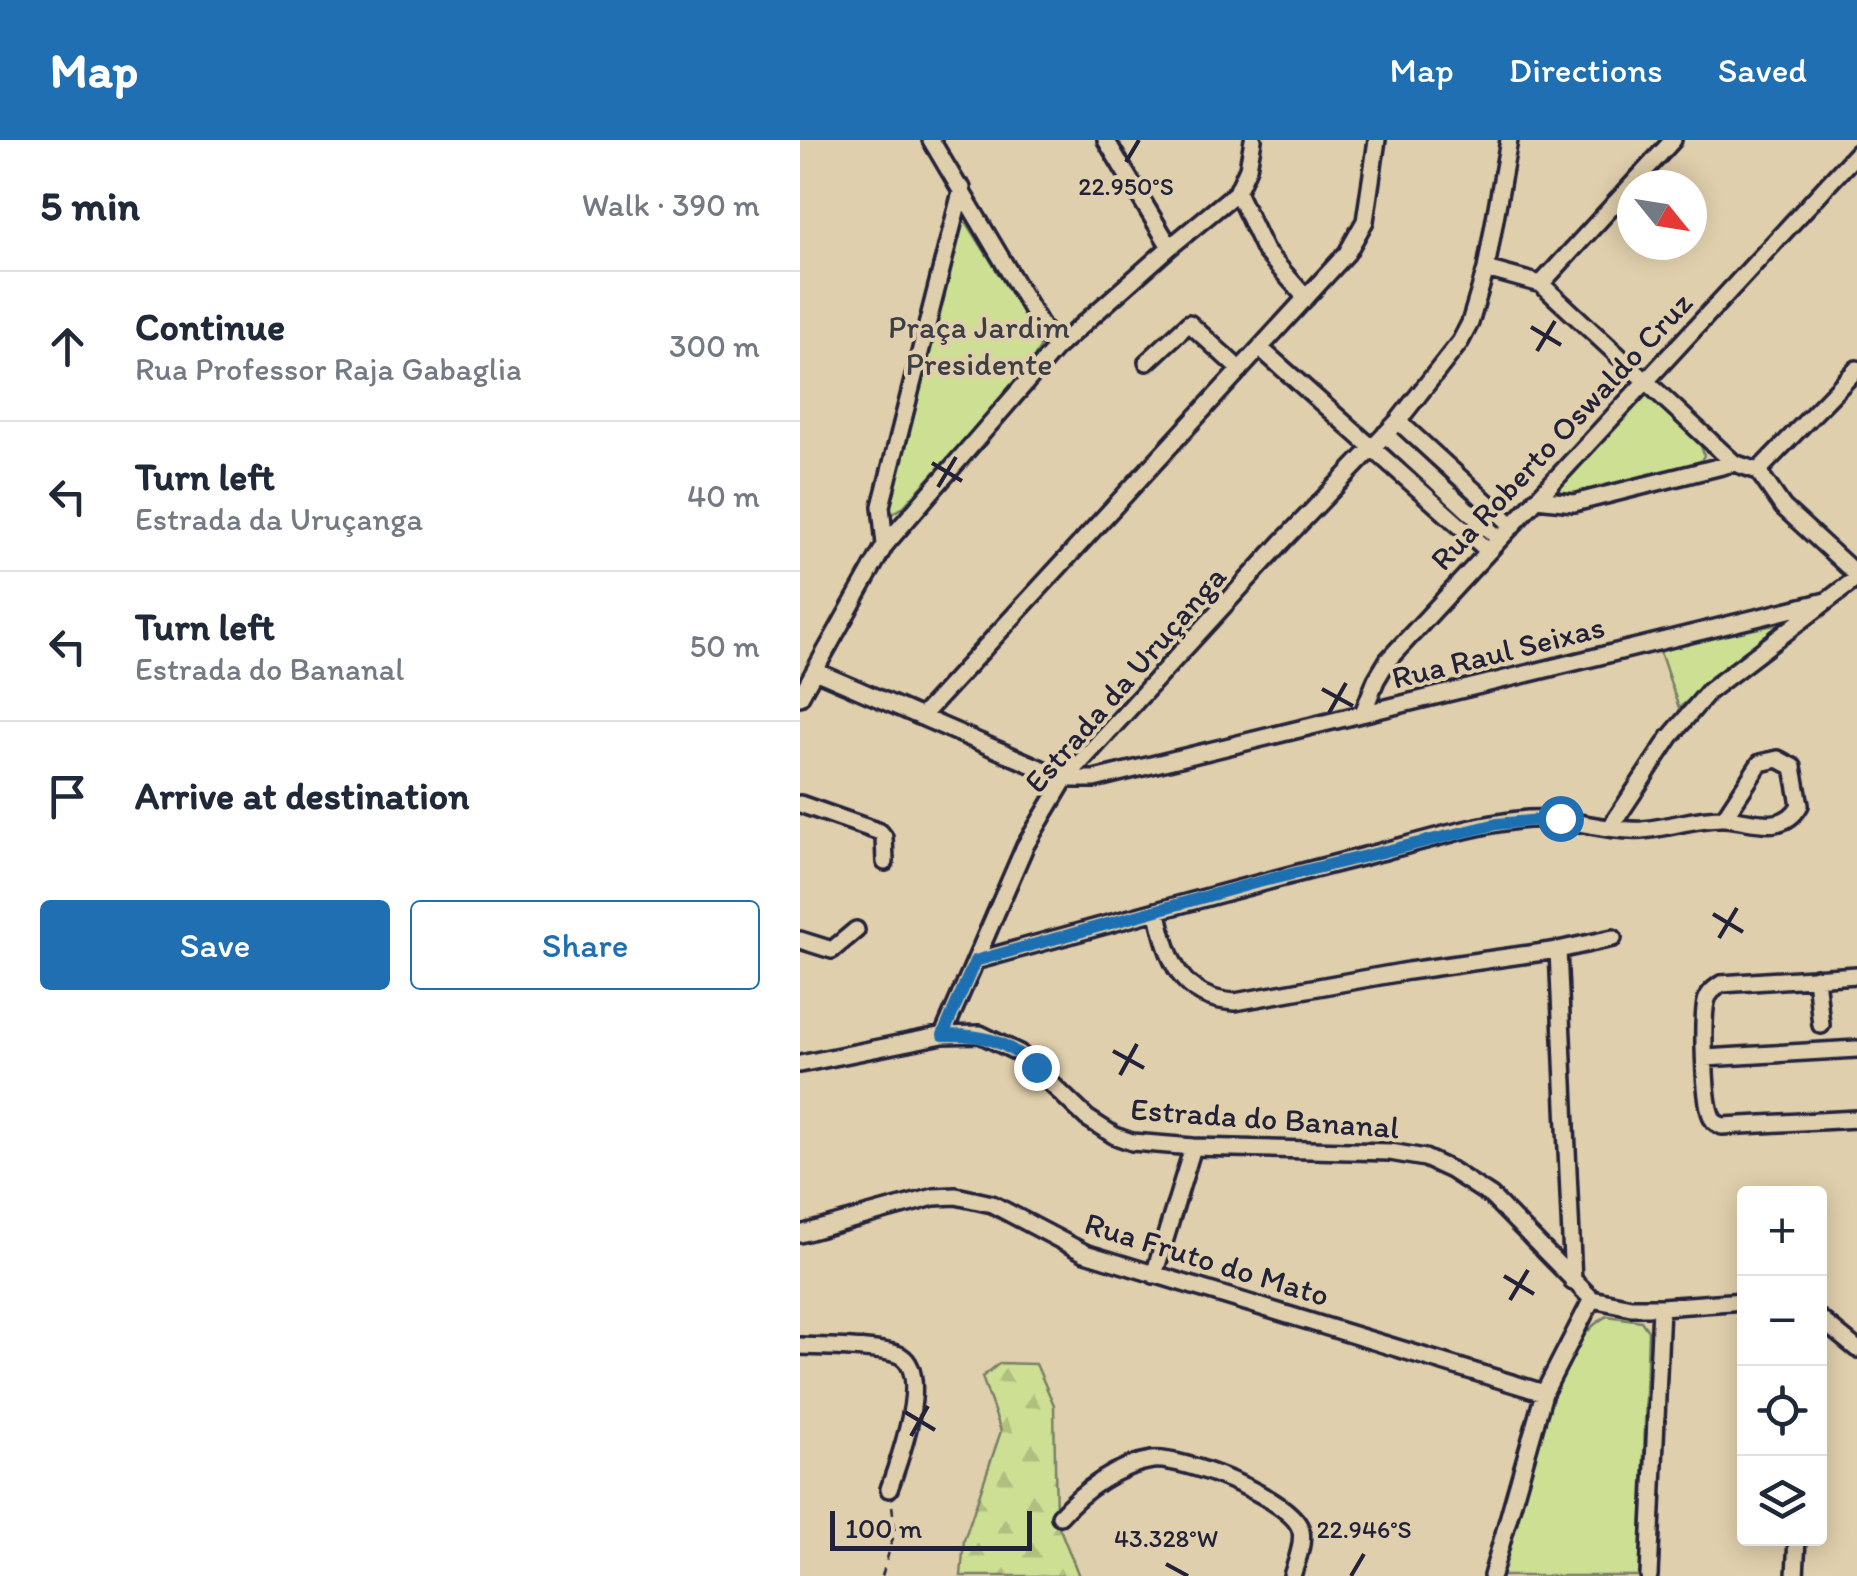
<!DOCTYPE html>
<html lang="en">
<head>
<meta charset="utf-8">
<style>
	:root { --surface:#fff; --page:#f2f2f3; --text:#1f2937; --muted:#747a83; --line:#e0e1e3; --accent:#1f6fb2 }
	body { margin:0; font-family:Itim,sans-serif; background:var(--page); color:var(--text) }
	.controls { position:absolute; right:30px; bottom:30px; display:grid; overflow:hidden; border-radius:10px; box-shadow:0 5px 25px #0003 }
	.controls button { width:90px; height:90px; display:grid; place-items:center; padding:0; border:0; border-bottom:2px solid var(--line); background:var(--surface); color:var(--text); font:50px sans-serif }
	.compass { position:absolute; left:817px; top:30px; width:90px; height:90px; border-radius:50%; background:var(--surface); box-shadow:0 5px 25px #0003; rotate:120deg }
	.scale { position:absolute; left:30px; bottom:25px; width:202px; box-sizing:border-box; padding-left:10px; border:5px solid #22223b; border-top:0; font-size:28px; line-height:35px; white-space:nowrap; color:#22223b; -webkit-text-stroke:8px #e0cfac; paint-order:stroke }
	.stop { position:absolute; width:30px; height:30px; margin:-22px; border:8px solid #1f6fb2; border-radius:50%; background:#fff }
	.stop.end { background:#1f6fb2; border-color:#fff; box-shadow:0 2px 10px #0008 }
	.list { margin:0; padding:0; list-style:none }
	h2 { display:flex; justify-content:space-between; align-items:center; height:130px; margin:0; padding:0 40px; font-size:42px }
	h2 small { font-size:32px; font-weight:400; color:var(--muted) }
	.list li { display:grid; grid-template-columns:65px 1fr auto; gap:30px; align-items:center; box-sizing:border-box; height:150px; padding:0 40px; border-top:2px solid var(--line) }
	.list b { display:block; font-size:38px; white-space:nowrap }
	.list p { margin:0; font-size:32px; white-space:nowrap; color:var(--muted) }
	.list em { font-size:32px; font-style:normal; color:var(--muted) }
	.actions { display:flex; gap:20px; padding:30px 40px }
	.actions a { flex:1; padding:22px 0; border:2px solid var(--accent); border-radius:10px; text-align:center; font-size:35px; color:var(--accent) }
	.actions .main { background:var(--accent); color:#fff }
	.icon { flex:none; width:55px; height:55px; fill:none; stroke:currentColor; stroke-width:2; stroke-linecap:round; stroke-linejoin:round }
	.map { position:relative; flex:none; width:1057px; height:1436px; overflow:hidden }
	header { display:flex; align-items:center; gap:60px; box-sizing:border-box; height:140px; padding:0 50px; background:var(--accent); color:#fff }
	header strong { font-size:48px }
	nav { display:flex; gap:55px; margin-inline-start:auto; font-size:35px }
	main { display:flex }
	aside { flex:1; background:var(--surface) }
	.map>svg:first-child { display:block }
	.forest { fill:url(#forest-firs); stroke:#788067; stroke-width:2.5 }
	.park { fill:#cddf93; stroke:#788067; stroke-width:2.5 }
	.lines { fill:none; stroke-linecap:round; stroke-linejoin:round }
	.minor-casing { stroke:#22223b; stroke-width:22 }
	.path { stroke:#22223b; stroke-width:2.5; stroke-dasharray:8 8; stroke-linecap:butt }
	.minor { stroke:#e0cfac; stroke-width:15 }
	.route { stroke:#1f6fb2; stroke-width:12 }
	.ticks { fill:none; stroke:#22223b; stroke-width:4 }
	.labels { text-anchor:middle; stroke-width:8; stroke-linejoin:round; paint-order:stroke }
	.park-label { font-size:32px; fill:#3c3e48; stroke:#e0cfac }
	.street-label { font-size:32px; fill:#22223b; stroke:#e0cfac }
	.ticks-label { font-size:25px; text-anchor:middle; fill:#22223b; stroke:#e0cfac; stroke-width:8; stroke-linejoin:round; paint-order:stroke }
</style>
</head>
<body>
<header>
<strong>Map</strong>
<nav><a>Map</a><a>Directions</a><a>Saved</a></nav>
</header>
<main>
<aside>
<h2>5 min<small>Walk · 390 m</small></h2>
<ul class="list">
<li><svg class="icon" aria-label="ahead" viewBox="0 0 24 24"><path d="M12 20V5M6 11l6-6 6 6"/></svg><div><b>Continue</b><p>Rua Professor Raja Gabaglia</p></div><em>300 m</em></li>
<li><svg class="icon" aria-label="left" viewBox="0 0 24 24"><path d="M17 20v-9H6M10 6l-5 5 5 5"/></svg><div><b>Turn left</b><p>Estrada da Uruçanga</p></div><em>40 m</em></li>
<li><svg class="icon" aria-label="left" viewBox="0 0 24 24"><path d="M17 20v-9H6M10 6l-5 5 5 5"/></svg><div><b>Turn left</b><p>Estrada do Bananal</p></div><em>50 m</em></li>
<li><svg class="icon" aria-label="arrive" viewBox="0 0 24 24"><path d="M6 21V4h12l-3 4 3 4H6"/></svg><div><b>Arrive at destination</b></div></li>
</ul>
<div class="actions"><a class="main">Save</a><a>Share</a></div>
</aside>
<div class="map">
<svg width="1057" height="1436" viewBox="0 0 1057 1436">
	<defs>
		<pattern id="forest-firs" width="22" height="20" patternUnits="userSpaceOnUse" patternTransform="scale(2.5)"><rect width="22" height="20" fill="#cddf93"/><path d="M5 1l3.5 6h-7zM16 11l3.5 6h-7z" fill="#b0bf80"/></pattern>
	</defs>
	<rect width="100%" height="100%" fill="#e0cfac"/>
	<filter id="ink" filterUnits="userSpaceOnUse"><feTurbulence type="fractalNoise" baseFrequency=".01" numOctaves="2"/><feDisplacementMap in="SourceGraphic" scale="20" xChannelSelector="R" yChannelSelector="G"/><feConvolveMatrix kernelMatrix="1 2 1 2 8 2 1 2 1" color-interpolation-filters="sRGB"/></filter>
	<g filter="url(#ink)">
		<path class="forest" d="M200 1223 236 1224 254 1265 256 1379 279 1436H161L164 1400 201 1291 182 1237Z"/>
		<path class="park" d="M159 80 167 83 238 197 240 208 223 235 102 368 91 374 85 363Z
			M842 253 849 256 901 306 904 315 900 323 772 359 759 354 761 342Z
			M979 484 879 568 859 509Z
			M807 1176 841 1181 848 1191 840 1436H702C704 1414 713 1391 719 1369 732 1321 760 1198 807 1176Z"/>
		<g class="lines">
			<g class="minor-casing">
				<path id="minor" d="M131 0 255 209
					M306 0 370 107
					M437 52 465 111 506 158
					M686 129 741 144 934 323 958 331 983 367 1057 435
					M741 144 873 0
					M460 208 688 411
					M347 222 389 183 440 230
					M598 281 713 386
					M585 294 699 399
					M958 331 1057 229
					M736 359 774 363 934 323
					M85 405 81 366 162 48
					M15 531 265 639H294L1026 461
					M0 557 85 405 255 209 370 107 437 52 448 28 453 0
					M563 573 576 540 588 520 1057 13
					M121 577 547 113 565 81 577 0
					M0 664 80 692 84 697 85 722
					M810 688 870 597 909 551 1057 438
					M358 773C368 819 380 859 435 862L608 831 758 810 813 798
					M0 800 32 810 56 790
					M758 810 773 1142
					M175 821C304 785 434 749 565 716 618 703 673 684 728 679 767 676 803 692 842 690 869 688 897 677 924 678 951 679 983 696 1000 665L993 627 978 619 960 623 924 678
					M1057 835 921 844C914 849 908 853 906 862 902 881 904 957 911 975 914 983 915 982 922 986L1057 979
					M1016 837 1021 885
					M143 895 225 706 265 639 483 401 598 281 660 202 670 183 686 129 709 0
					M905 918 1057 909
					M0 924 143 895 180 894 219 913 287 978 315 996 332 1002 393 1007 590 1012 625 1018 651 1030 691 1056 792 1159 831 1167H861L944 1161
					M0 1094 134 1057 156 1056 192 1064 285 1113 744 1253
					M354 1135 393 1007
					M1019 1178 1057 1209
					M0 1206C22 1207 85 1207 101 1216 131 1235 99 1321 89 1349
					M260 1376C282 1351 318 1325 352 1320 382 1316 494 1359 501 1391 504 1404 496 1423 492 1436
					M692 1436 744 1253 792 1159
					M849 1436 861 1167
					M995 1436 997 1398"/>
			</g>
			<path class="path" d="M82 1436 95 1391 92 1365"/>
			<use href="#minor" class="minor"/>
		</g>
	</g>
	<g class="lines" filter="url(#ink)">
		<path class="route" d="M236 927C203 900 185 894 143 895L175 821 451 744 697 684 760 678"/>
	</g>
	<path class="ticks" d="M326 22 339 0M731 187 761 205M737 211 755 181M132 323 162 341M138 347 156 317M522 549 553 566M529 573 546 543M913 774 943 792M919 798 937 768M313 911 344 928M320 935 337 904M704 1136 734 1154M710 1160 728 1130M105 1272 135 1290M111 1296 128 1266M366 1424 388 1436M551 1436 564 1414"/>
	<g class="labels">
		<g class="park-label">
			<text x="179" y="198">Praça Jardim<tspan x="179" dy="37">Presidente</tspan></text>
		</g>
		<g class="street-label">
			<text transform="translate(761 291) rotate(-47)" y="11">Rua Roberto Oswaldo Cruz</text>
			<text transform="translate(698 512) rotate(-14)" y="11">Rua Raul Seixas</text>
			<text transform="translate(325 539) rotate(-49)" y="11">Estrada da Uruçanga</text>
			<text transform="translate(465 978) rotate(4)" y="11">Estrada do Bananal</text>
			<text transform="translate(407 1119) rotate(17)" y="11">Rua Fruto do Mato</text>
		</g>
	</g>
	<g class="ticks-label">
		<text x="326" y="55">22.950°S</text>
		<text x="564" y="1398">22.946°S</text>
		<text x="366" y="1407">43.328°W</text>
	</g>
</svg>
<div class="controls">
<button>+</button>
<button>−</button>
<button><svg class="icon" aria-label="locate" viewBox="0 0 24 24"><circle cx="12" cy="12" r="6"/><path d="M12 2v4M12 18v4M2 12h4M18 12h4"/></svg></button>
<button><svg class="icon" aria-label="layers" viewBox="0 0 24 24"><path d="M12 4l9 5-9 5-9-5zM3 14l9 5 9-5"/></svg></button>
</div>
<svg class="compass" viewBox="-18 -18 36 36"><path d="M0-13l5 13h-10z" fill="#e53935"/><path d="M0 13l5-13h-10z" fill="#747a83"/></svg>
<div class="scale">100 m</div>
<div class="stop" style="left:760px;top:678px"></div>
<div class="stop end" style="left:236px;top:927px"></div>
</div>
</main>
</body>
</html>
